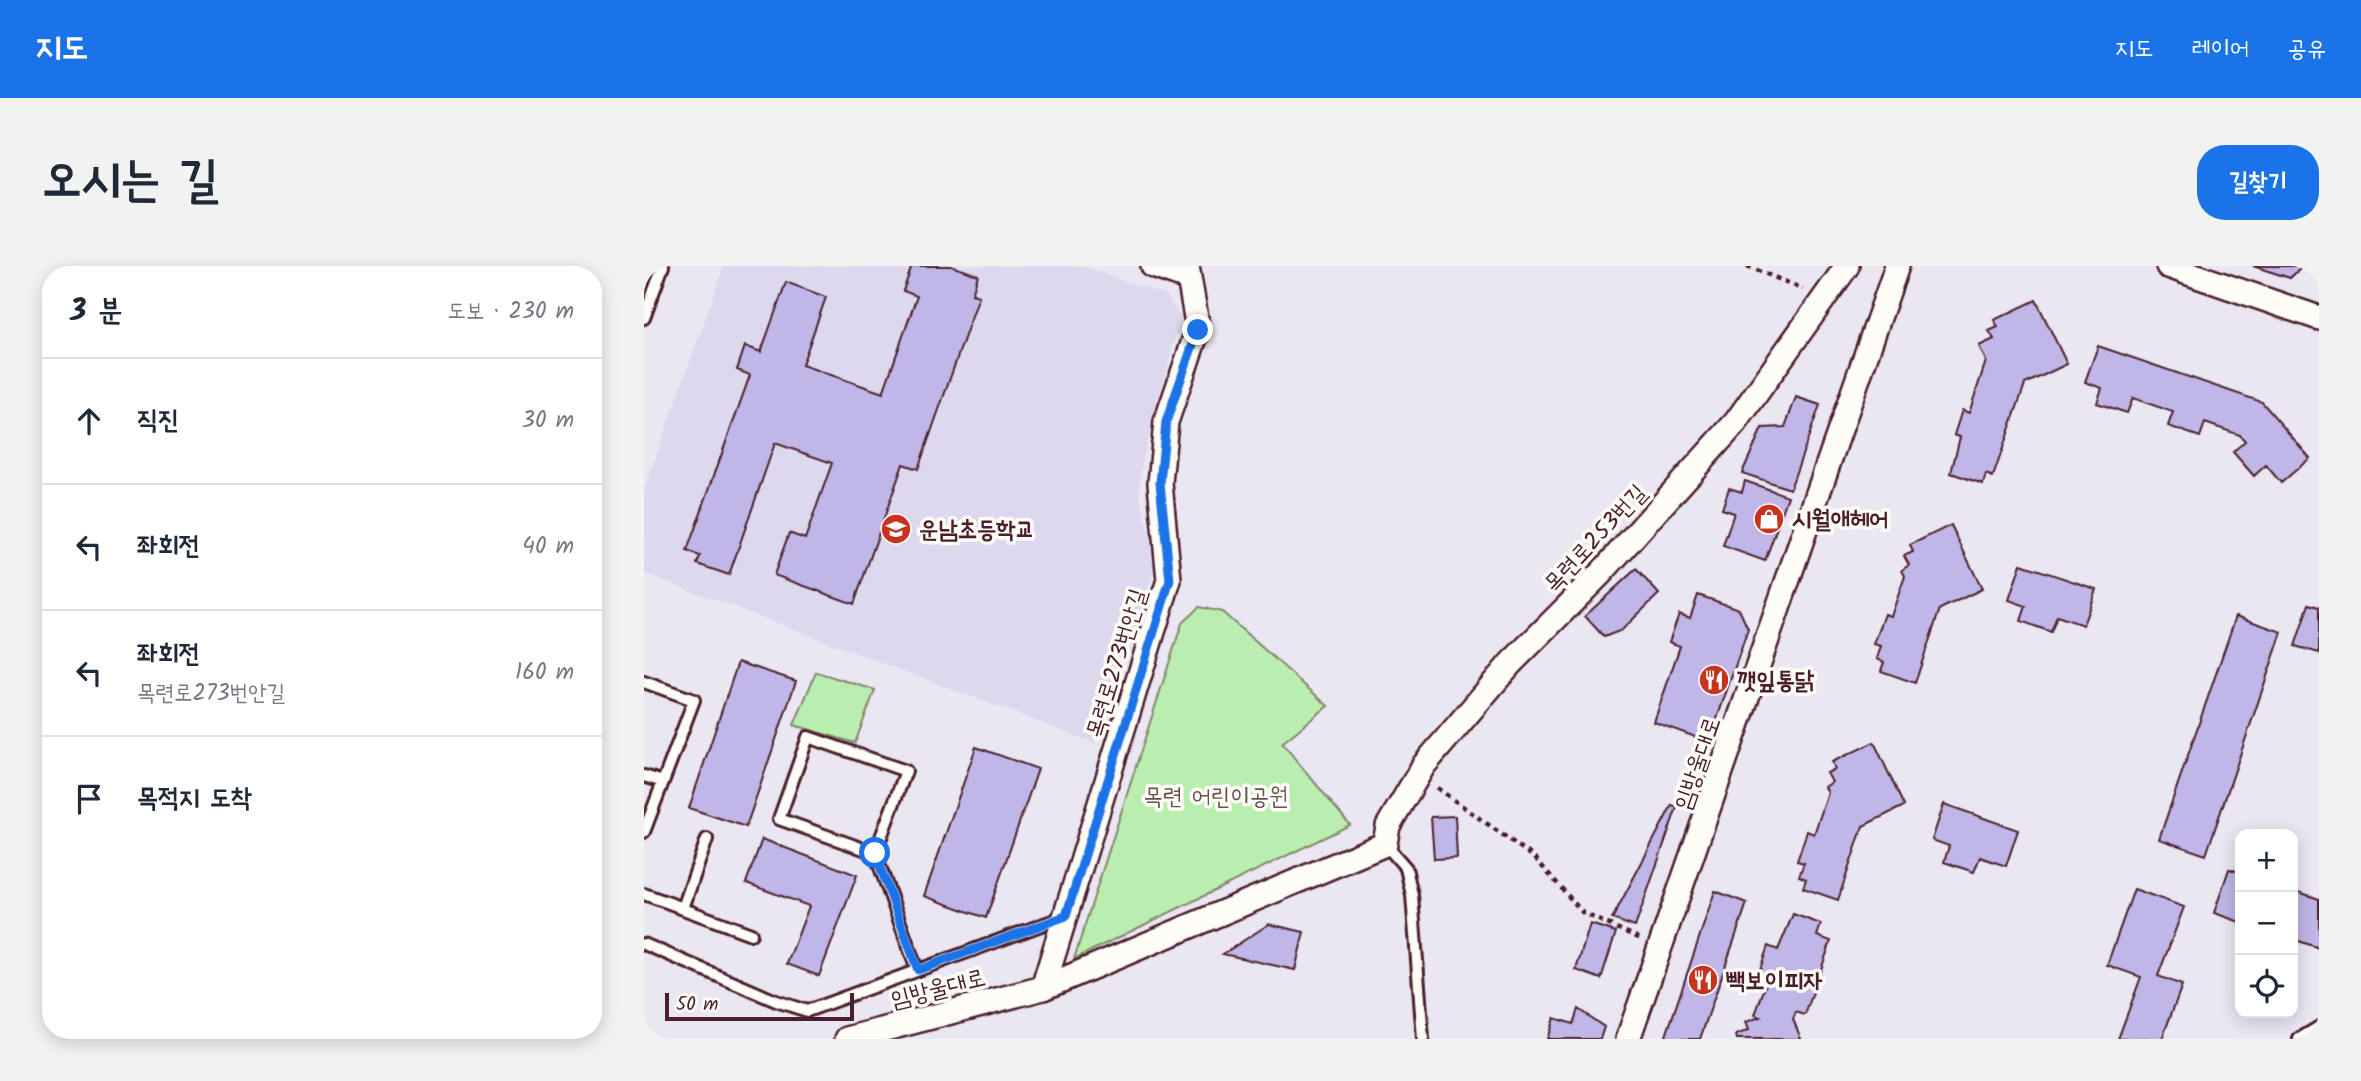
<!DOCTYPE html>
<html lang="ko">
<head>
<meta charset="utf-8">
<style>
	:root { --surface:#fff; --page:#f2f2f3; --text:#1f2937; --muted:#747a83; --line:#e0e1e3; --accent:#1a73e8 }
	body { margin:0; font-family:Kalam,"Poor Story",sans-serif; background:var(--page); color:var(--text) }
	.controls { position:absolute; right:21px; bottom:21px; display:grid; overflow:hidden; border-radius:14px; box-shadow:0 4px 18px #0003 }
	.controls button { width:63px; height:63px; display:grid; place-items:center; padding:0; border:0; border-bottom:2px solid var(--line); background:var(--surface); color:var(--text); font:35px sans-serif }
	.scale { position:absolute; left:21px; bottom:18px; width:189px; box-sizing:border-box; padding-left:7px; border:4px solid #4a1f2b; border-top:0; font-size:19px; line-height:24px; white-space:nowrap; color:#4a1f2b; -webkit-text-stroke:5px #fdfcf7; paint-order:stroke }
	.stop { position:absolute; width:21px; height:21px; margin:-16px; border:5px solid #1a73e8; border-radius:50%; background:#fff }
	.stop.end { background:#1a73e8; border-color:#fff; box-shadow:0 2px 7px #0008 }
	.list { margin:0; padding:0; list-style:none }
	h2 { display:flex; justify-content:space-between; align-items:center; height:91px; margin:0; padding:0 28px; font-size:30px }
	h2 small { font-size:23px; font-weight:400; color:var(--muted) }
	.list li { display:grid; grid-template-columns:46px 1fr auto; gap:21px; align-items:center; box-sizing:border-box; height:126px; padding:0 28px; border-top:2px solid var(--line) }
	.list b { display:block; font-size:26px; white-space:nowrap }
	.list p { margin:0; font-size:23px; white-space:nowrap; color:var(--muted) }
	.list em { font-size:23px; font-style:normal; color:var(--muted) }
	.icon { flex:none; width:38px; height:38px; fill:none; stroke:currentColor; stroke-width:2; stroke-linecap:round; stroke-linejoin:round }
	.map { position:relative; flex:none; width:1675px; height:773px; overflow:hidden; border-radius:28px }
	header { display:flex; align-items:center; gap:42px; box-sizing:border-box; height:98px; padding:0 35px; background:var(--accent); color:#fff }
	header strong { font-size:33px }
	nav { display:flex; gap:38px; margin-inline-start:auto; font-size:24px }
	.intro { display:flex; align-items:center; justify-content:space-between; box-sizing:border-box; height:168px; padding:0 42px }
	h1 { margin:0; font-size:49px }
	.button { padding:18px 32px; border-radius:28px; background:var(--accent); color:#fff; font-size:24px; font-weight:700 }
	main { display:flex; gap:42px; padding:0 42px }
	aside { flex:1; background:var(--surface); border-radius:28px; box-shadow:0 4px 18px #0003 }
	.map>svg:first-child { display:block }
	.built { fill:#ded8ef }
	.green { fill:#baeeaf; stroke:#82866d; stroke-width:2 }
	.building { fill:#c0b6e7; stroke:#4a1f2b; stroke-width:2 }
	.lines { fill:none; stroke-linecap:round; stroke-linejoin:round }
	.service-casing { stroke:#4a1f2b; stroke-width:16 }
	.minor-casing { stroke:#4a1f2b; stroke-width:28 }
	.path { stroke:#4a1f2b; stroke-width:4.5; stroke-dasharray:5 5; stroke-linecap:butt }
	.service { stroke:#fdfcf7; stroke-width:10 }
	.minor { stroke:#fdfcf7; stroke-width:23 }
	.route { stroke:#1a73e8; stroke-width:9 }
	.labels { text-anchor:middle; stroke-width:7; stroke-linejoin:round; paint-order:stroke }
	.poi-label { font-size:24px; font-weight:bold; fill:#4a1f2b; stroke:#fdfcf7; text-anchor:start }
	.street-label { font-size:24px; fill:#4a1f2b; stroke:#fdfcf7 }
	.park-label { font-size:24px; fill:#66534c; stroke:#fdfcf7 }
</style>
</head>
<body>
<header>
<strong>지도</strong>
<nav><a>지도</a><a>레이어</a><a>공유</a></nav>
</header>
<div class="intro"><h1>오시는 길</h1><a class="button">길찾기</a></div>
<main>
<aside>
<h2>3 분<small>도보 · 230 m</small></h2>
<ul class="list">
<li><svg class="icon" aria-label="ahead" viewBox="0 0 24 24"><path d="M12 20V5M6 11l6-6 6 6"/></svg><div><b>직진</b></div><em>30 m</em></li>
<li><svg class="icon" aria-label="left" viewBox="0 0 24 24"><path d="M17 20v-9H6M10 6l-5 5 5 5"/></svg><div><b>좌회전</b></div><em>40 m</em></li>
<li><svg class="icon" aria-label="left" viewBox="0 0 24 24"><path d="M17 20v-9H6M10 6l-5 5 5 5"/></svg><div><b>좌회전</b><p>목련로273번안길</p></div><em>160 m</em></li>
<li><svg class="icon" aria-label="arrive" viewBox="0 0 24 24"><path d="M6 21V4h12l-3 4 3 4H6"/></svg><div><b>목적지 도착</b></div></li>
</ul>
</aside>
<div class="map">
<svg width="1675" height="773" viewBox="0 0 1675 773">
	<rect width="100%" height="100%" fill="#ebe7f2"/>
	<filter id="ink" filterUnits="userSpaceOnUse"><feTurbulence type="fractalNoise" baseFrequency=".0143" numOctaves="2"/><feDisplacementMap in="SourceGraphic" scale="14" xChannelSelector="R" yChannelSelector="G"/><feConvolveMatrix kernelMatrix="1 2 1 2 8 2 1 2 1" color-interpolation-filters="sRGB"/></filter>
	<g filter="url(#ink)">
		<path class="built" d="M80 0H439L523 30 537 51 498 194 495 227 512 298 450 477 0 307V223Z"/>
		<path class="green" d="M555 341 578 346 684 440 638 477 706 559 430 693 538 357Z
			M172 406 231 424 211 477 150 459Z"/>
		<path class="building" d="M268 0H307L334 9 328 28 335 30 274 203 259 198 210 338 130 309 145 267 161 273 188 197 131 177 85 309 53 298 56 290 43 285 106 109 93 104 101 80 117 86 142 16 182 31 158 99 239 127 273 30 259 25Z
			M1609 0H1659L1646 12Z
			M1392 34 1423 98 1381 118 1349 211 1342 208 1339 218 1307 207 1316 171 1310 169 1318 144 1325 147 1342 95 1335 80 1350 73 1345 65 1354 61 1350 54Z
			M1454 80 1618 136 1666 192 1637 217 1622 199 1610 210 1589 186 1601 175 1596 169 1561 157 1556 171 1524 160 1529 146 1489 132 1483 147 1453 137 1458 122 1441 116Z
			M1152 131 1176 139 1146 223 1098 207 1118 162 1141 161Z
			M1101 215 1144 230 1121 295 1079 280 1090 247 1078 243 1085 222 1098 226Z
			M1307 259 1338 323 1296 343 1271 417 1237 405 1240 396 1233 393 1237 380 1230 378 1241 348 1247 350 1261 310 1258 304 1265 299 1260 290 1269 286 1266 279Z
			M1377 298 1452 323 1439 359 1413 350 1407 366 1377 355 1382 340 1365 334Z
			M992 303 1015 328 978 364 960 371 941 350Z
			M1054 329 1095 343 1104 363 1065 476 1010 456 1036 380 1025 376 1035 348 1046 352Z
			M1665 338 1675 341V387L1651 380Z
			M1592 350 1638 366 1562 589 1515 573Z
			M94 396 152 415 102 561 45 542Z
			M1230 476 1260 540 1219 560 1194 634 1159 622 1162 613 1155 610 1160 597 1153 595 1163 565 1170 568 1184 527 1181 521 1188 516 1183 507 1191 503 1188 496Z
			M332 481 394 503 342 652 280 630Z
			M1300 538 1374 564 1362 600 1336 591 1330 606 1300 596 1305 580 1288 574Z
			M1028 539 1033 541 991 661 968 653Z
			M811 550 813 592 790 593 787 551Z
			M118 573 213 609 175 710 143 698 165 640 102 617Z
			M1585 603 1596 606V656L1570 647Z
			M1490 623 1540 641 1514 710 1538 719 1518 773H1474L1497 711 1463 699Z
			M1649 624 1675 633V682L1649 673Z
			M1071 625 1103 637 1056 773H1021Z
			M1149 648 1177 658 1173 670 1187 675 1161 749 1152 746 1149 753 1157 773H1093L1092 769 1105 764 1102 756 1116 751 1111 749 1124 712 1114 709 1124 680 1134 684Z
			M625 658 660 666 651 704 579 688Z
			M946 658 972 666 957 713 932 704Z
			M934 743 960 761 956 773H903L910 752 929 758Z"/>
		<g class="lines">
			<g class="service-casing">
				<path id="service" d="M0 52 19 0
					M0 416 50 434 0 566
					M0 510 19 516
					M741 578 762 602 768 629 779 773
					M231 587 135 553 164 471 262 505 231 587 273 704
					M0 628 39 642 63 573
					M34 641 107 668
					M0 678 132 735 163 745 419 651
					M1655 773 1675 761"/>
			</g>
			<g class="minor-casing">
				<path id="minor" d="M509 0 543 12
					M1524 0 1675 52
					M399 722 525 314 516 217 522 156 554 63 543 0
					M203 773 399 722 741 578 744 560 780 499 867 397 957 307 1092 156 1203 0
					M984 773 1253 0"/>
			</g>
			<path class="path" d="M1103 0 1159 23
				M793 522 891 592 939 647 997 673"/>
			<use href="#service" class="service"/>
			<use href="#minor" class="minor"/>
		</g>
	</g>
	<g class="lines" filter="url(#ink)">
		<path class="route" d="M231 587 274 704 422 650 526 314 516 217 522 156 554 64"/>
	</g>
	<defs>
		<g id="shop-disc" transform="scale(1.575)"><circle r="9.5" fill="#c8321e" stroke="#fdfcf7"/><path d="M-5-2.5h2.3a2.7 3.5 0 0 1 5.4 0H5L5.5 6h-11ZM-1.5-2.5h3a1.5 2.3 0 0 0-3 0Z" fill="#fff"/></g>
		<g id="school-disc" transform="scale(1.575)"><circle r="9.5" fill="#c8321e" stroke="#fdfcf7"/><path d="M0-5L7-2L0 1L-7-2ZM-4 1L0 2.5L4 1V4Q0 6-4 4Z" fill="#fff"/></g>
		<g id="restaurant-disc" transform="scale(1.575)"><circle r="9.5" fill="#c8321e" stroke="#fdfcf7"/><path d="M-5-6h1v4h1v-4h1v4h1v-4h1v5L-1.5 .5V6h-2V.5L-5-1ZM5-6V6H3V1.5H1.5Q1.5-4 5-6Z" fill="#fff"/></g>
	</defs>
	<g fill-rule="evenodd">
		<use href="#shop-disc" x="1125" y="253"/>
		<use href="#school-disc" x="252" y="263"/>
		<use href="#restaurant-disc" x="1070" y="414"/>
		<use href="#restaurant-disc" x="1059" y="714"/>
	</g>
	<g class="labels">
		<g class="poi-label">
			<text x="1148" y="261">시월애헤어</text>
			<text x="275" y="271">운남초등학교</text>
			<text x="1093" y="422">깻잎통닭</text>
			<text x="1082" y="722">빽보이피자</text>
		</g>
		<g class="street-label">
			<text transform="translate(951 272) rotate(-47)" y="8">목련로253번길</text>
			<text transform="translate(472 397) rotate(-73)" y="8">목련로273번안길</text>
			<text transform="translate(1053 497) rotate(-71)" y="8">임방울대로</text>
			<text transform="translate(294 722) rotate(-14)" y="8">임방울대로</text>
		</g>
		<g class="park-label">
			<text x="572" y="538">목련 어린이공원</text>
		</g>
	</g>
</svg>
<div class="controls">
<button>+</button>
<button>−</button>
<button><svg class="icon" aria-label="locate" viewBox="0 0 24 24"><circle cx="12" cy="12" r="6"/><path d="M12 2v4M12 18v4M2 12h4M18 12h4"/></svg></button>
</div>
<div class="scale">50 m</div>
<div class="stop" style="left:231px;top:587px"></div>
<div class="stop end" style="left:554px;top:64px"></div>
</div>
</main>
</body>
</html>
